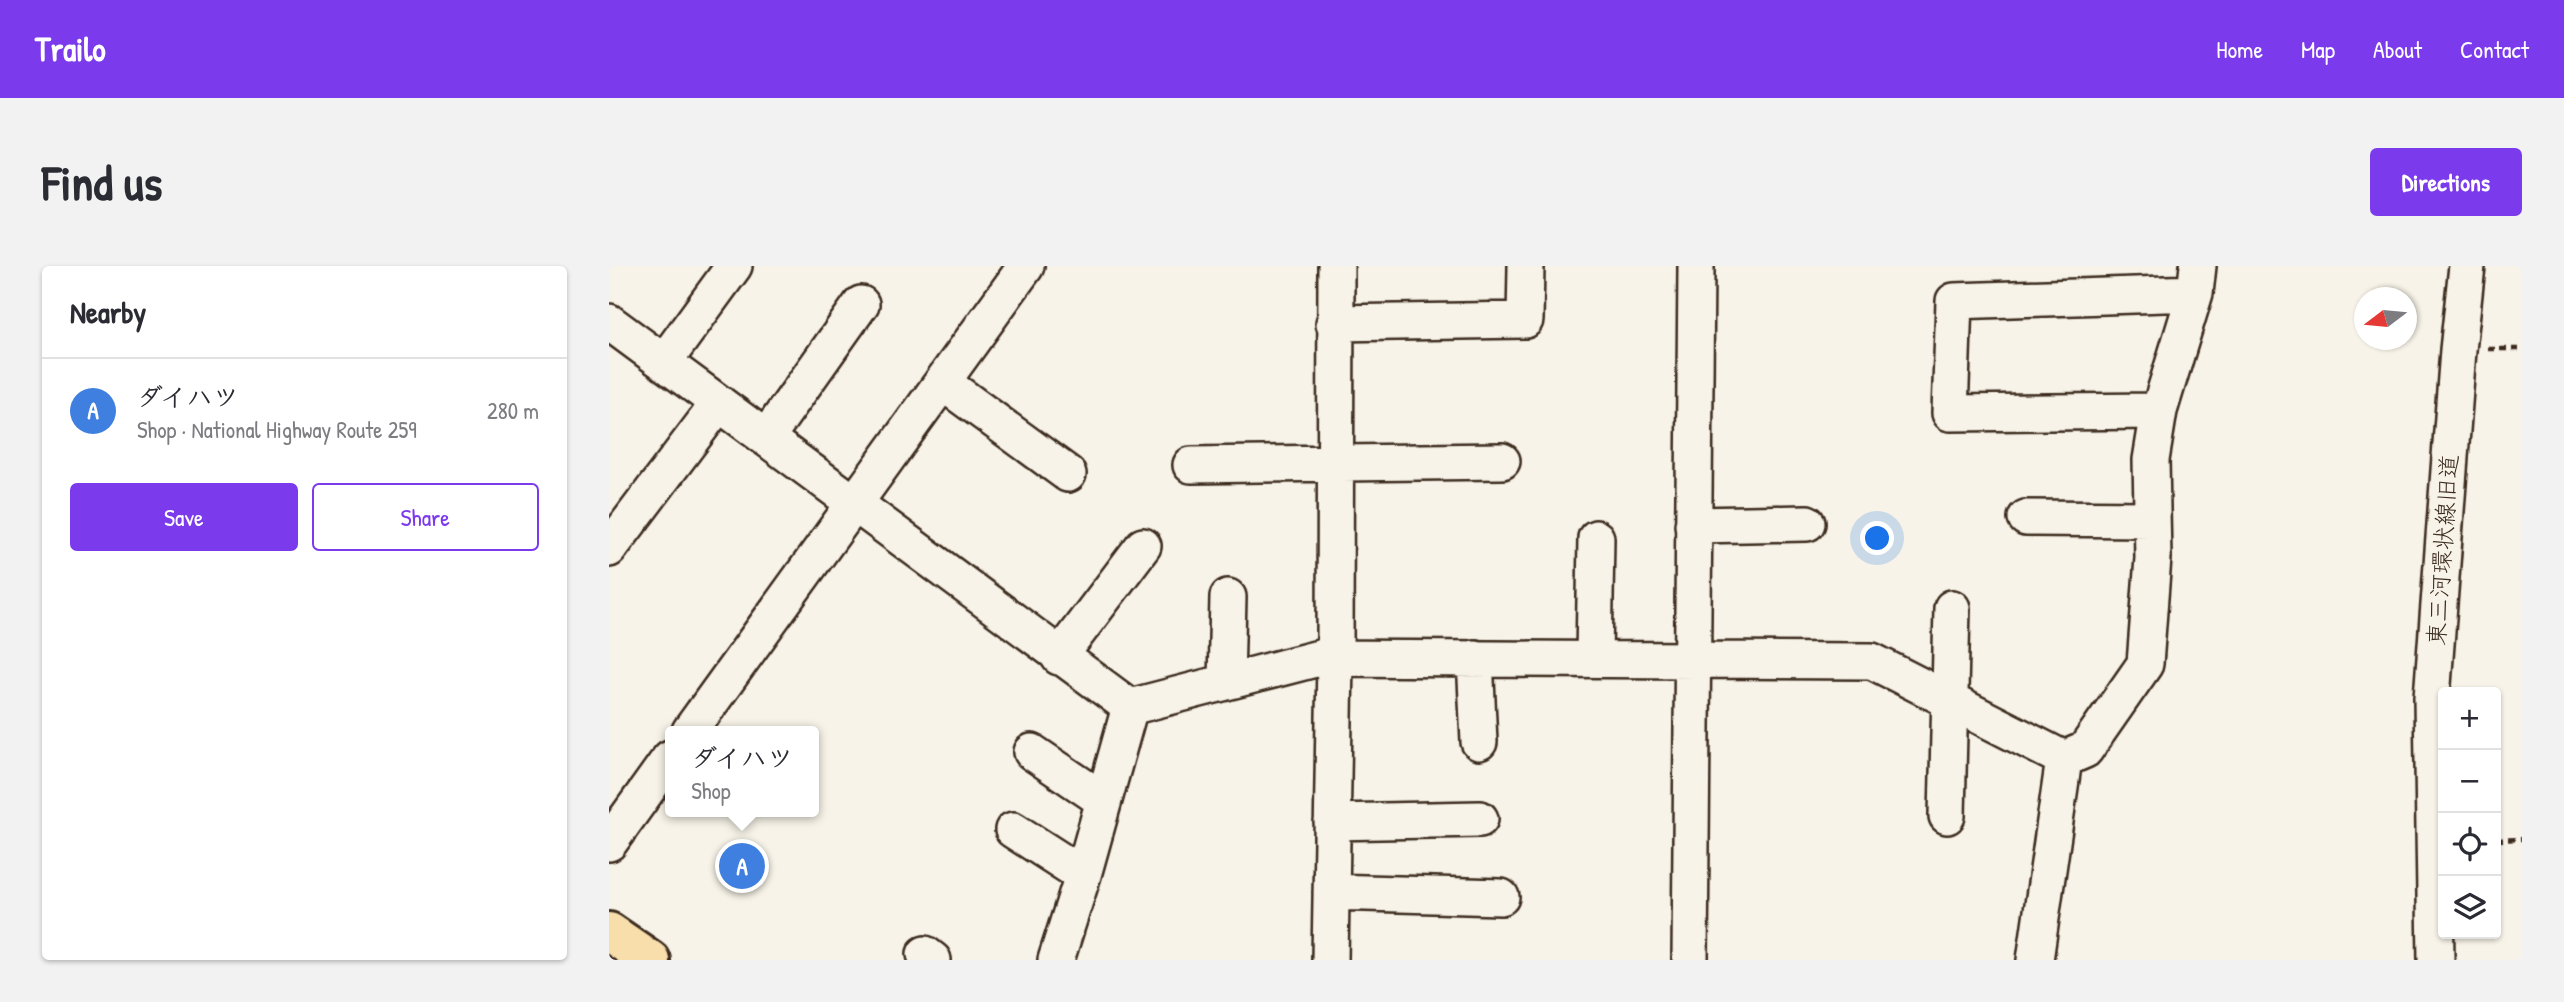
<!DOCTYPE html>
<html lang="en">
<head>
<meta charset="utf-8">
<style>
	:root { --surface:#fff; --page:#f2f2f3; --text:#2b2b33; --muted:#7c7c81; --line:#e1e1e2; --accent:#7c3aed }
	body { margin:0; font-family:"Patrick Hand","Klee One",sans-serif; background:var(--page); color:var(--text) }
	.controls { position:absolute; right:21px; bottom:21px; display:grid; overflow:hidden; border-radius:7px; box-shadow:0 2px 5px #0004 }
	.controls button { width:63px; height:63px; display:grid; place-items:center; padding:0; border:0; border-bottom:2px solid var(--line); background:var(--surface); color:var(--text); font:35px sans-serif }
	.compass { position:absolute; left:1745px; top:21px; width:63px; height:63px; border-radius:50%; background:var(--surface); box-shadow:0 2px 5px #0004; rotate:254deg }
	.you { position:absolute; left:1269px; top:273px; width:24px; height:24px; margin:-18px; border:5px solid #fff; border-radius:50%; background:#1a73e8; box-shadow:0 0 0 10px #1a73e833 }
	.badge { display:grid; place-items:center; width:46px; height:46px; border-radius:50%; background:var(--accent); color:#fff; font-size:23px; font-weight:700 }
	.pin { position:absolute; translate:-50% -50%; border:4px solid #fff; box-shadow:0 2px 7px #0006 }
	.popup { position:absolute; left:56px; top:460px; width:154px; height:91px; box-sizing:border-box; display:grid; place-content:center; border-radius:7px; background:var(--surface); filter:drop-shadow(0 2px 5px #0005); font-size:23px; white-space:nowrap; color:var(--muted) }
	.popup b { font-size:26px; color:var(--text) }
	.popup::after { content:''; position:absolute; left:50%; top:100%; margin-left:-14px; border:14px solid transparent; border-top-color:var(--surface) }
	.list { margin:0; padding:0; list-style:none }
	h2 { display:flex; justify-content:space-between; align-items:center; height:91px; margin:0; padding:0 28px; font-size:30px }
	h2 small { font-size:23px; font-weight:400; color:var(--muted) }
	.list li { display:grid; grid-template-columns:46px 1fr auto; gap:21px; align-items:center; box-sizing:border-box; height:105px; padding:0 28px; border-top:2px solid var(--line) }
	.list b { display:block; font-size:26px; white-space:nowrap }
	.list p { margin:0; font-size:23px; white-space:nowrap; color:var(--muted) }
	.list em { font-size:23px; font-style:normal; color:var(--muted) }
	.actions { display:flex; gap:14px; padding:21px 28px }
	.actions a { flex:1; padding:16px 0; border:2px solid var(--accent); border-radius:7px; text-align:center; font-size:24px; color:var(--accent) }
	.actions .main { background:var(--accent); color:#fff }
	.icon { flex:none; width:38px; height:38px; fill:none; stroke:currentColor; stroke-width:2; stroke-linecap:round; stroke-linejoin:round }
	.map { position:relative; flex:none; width:1913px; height:694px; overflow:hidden; border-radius:7px }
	header { display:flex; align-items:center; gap:42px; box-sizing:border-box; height:98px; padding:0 35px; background:var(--accent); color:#fff }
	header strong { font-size:33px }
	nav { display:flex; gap:38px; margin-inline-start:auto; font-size:24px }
	.intro { display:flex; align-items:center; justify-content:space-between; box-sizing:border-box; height:168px; padding:0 42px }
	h1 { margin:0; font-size:49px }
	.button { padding:18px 32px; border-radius:7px; background:var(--accent); color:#fff; font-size:24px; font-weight:700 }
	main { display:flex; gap:42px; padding:0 42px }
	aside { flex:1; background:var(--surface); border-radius:7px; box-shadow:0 2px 5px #0004 }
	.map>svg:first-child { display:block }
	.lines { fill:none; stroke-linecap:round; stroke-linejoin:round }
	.minor-casing { stroke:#3b2a1e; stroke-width:40 }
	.highway-casing { stroke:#3b2a1e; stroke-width:44 }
	.path { stroke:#3b2a1e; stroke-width:4.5; stroke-dasharray:7 5; stroke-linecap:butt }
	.minor { stroke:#f7f3e8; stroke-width:35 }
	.highway { stroke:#f8deab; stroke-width:38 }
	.labels { text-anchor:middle; stroke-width:5; stroke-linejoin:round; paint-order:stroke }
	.street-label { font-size:24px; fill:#3b2a1e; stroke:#f7f3e8 }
</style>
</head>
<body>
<header>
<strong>Trailo</strong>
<nav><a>Home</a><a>Map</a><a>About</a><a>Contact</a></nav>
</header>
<div class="intro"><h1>Find us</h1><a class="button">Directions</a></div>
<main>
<aside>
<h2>Nearby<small></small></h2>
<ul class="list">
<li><span class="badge" style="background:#3f7fe0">A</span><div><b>ダイハツ</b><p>Shop · National Highway Route 259</p></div><em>280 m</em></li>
</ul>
<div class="actions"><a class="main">Save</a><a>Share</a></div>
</aside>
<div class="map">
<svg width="1913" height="694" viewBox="0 0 1913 694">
	<rect width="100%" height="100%" fill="#f7f3e8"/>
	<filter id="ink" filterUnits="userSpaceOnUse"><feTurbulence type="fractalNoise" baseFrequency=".0143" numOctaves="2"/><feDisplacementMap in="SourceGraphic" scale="14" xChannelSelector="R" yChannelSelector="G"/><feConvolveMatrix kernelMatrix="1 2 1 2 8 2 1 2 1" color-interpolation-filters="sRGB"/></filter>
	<g filter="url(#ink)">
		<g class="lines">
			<g class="minor-casing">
				<path id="minor" d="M0 56 521 441 710 392 1263 395 1455 493 1476 484 1536 398 1544 292 1542 194 1550 145 1586 27 1589 0
					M725 57 916 54 917 0
					M55 96 125 0
					M333 116 459 208
					M1550 145 1341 147 1345 35 1586 27
					M157 172 252 38
					M582 199 893 195
					M1417 252 1542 253
					M1084 259 1198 257
					M0 283 110 137
					M450 391 534 280
					M866 392 870 476
					M985 392 987 272
					M617 416 619 331
					M81 465 417 0
					M423 486 494 534
					M1338 550 1343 342
					M723 556 871 553
					M404 564 474 609
					M0 577 61 492
					M722 626 892 631
					M316 688 324 694
					M447 694 474 609 521 441
					M721 694 726 393 727 0
					M1081 694 1087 0
					M1426 694 1455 493
					M1827 694 1823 432 1849 84 1858 0"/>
			</g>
			<g class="highway-casing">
				<path id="highway" d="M0 666 41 694"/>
			</g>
			<path class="path" d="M1879 83H1913
				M1887 574 1913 573"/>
			<use href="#minor" class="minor"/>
			<use href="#highway" class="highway"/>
		</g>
	</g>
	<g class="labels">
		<g class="street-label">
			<text transform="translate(1834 284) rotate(-86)" y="8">東三河環状線旧道</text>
		</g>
	</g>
</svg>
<div class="controls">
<button>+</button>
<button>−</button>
<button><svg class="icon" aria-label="locate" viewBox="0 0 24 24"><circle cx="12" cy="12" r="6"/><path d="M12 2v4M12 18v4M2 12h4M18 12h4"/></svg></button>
<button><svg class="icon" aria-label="layers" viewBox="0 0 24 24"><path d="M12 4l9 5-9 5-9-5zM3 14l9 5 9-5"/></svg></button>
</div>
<svg class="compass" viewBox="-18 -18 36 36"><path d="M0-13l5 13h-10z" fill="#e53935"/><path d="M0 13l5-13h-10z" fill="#7c7c81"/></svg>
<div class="you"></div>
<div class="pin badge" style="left:133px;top:600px;background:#3f7fe0">A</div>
<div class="popup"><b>ダイハツ</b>Shop</div>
</div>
</main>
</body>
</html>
